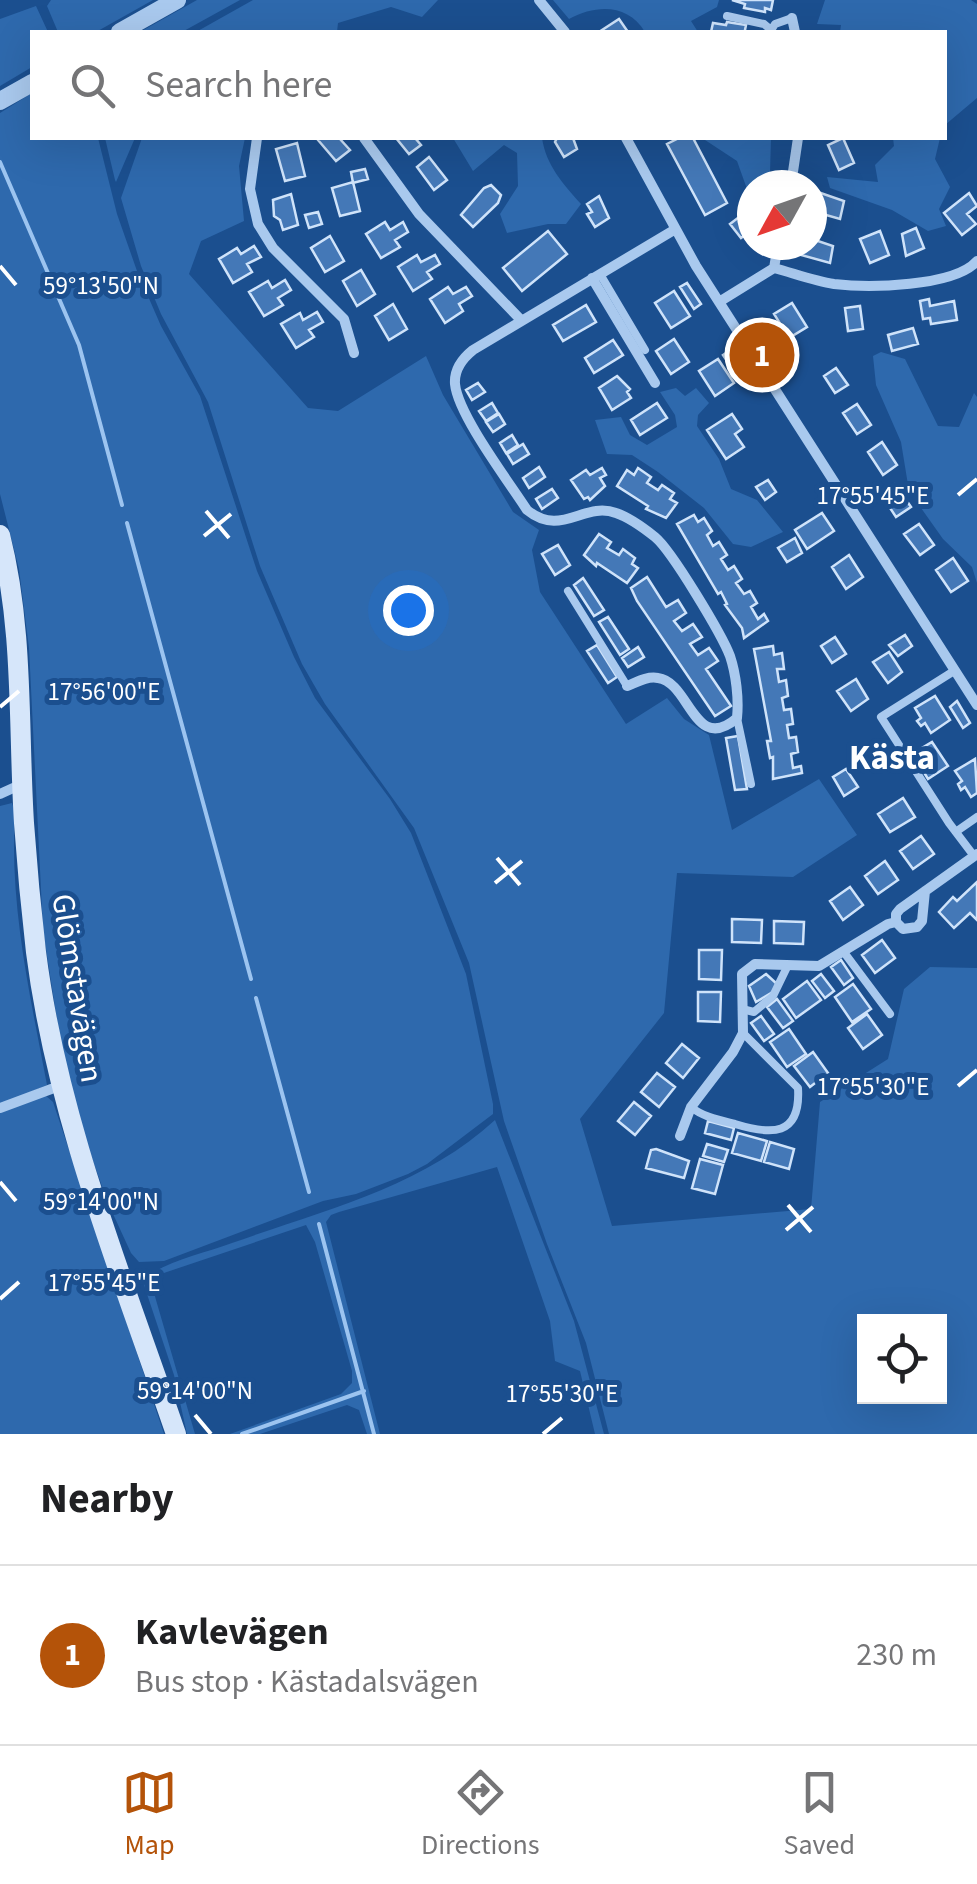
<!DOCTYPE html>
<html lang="en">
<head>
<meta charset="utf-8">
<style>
	:root { --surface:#fff; --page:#f2f2f2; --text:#202124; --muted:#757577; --line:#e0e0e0; --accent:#b45309 }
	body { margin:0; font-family:"Source Sans 3",sans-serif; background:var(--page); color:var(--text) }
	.controls { position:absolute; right:30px; bottom:30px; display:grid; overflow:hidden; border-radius:0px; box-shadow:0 10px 40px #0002 }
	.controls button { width:90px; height:90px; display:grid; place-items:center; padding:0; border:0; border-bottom:2px solid var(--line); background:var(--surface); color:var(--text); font:50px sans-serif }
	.compass { position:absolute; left:737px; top:170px; width:90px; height:90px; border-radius:50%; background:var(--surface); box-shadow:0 10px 40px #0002; rotate:230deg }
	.you { position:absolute; left:408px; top:610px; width:35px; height:35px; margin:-25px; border:8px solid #fff; border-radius:50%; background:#1a73e8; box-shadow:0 0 0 15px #1a73e833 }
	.badge { display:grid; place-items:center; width:65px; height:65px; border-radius:50%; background:var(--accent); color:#fff; font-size:32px; font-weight:700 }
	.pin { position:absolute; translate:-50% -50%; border:5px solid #fff; box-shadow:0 2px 10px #0006 }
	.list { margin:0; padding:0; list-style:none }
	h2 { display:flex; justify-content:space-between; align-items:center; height:130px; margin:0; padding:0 40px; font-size:42px }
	h2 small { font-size:32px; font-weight:400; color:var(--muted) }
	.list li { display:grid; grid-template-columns:65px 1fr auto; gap:30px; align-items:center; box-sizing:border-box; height:180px; padding:0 40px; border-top:2px solid var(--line) }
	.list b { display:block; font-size:38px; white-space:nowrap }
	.list p { margin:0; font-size:32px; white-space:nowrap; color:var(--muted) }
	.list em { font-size:32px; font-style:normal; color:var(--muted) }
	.icon { flex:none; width:55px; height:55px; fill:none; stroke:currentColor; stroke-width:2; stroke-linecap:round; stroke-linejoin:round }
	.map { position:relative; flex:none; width:977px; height:1434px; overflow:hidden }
	.search { position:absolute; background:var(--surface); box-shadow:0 10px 40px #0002; left:30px; right:30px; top:30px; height:110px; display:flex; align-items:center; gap:25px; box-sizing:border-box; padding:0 35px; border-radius:0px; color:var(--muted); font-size:38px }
	.sheet { height:310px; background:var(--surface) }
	nav { display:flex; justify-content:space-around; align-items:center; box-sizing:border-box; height:140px; border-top:2px solid var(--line); background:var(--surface); font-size:28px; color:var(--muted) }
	nav a { display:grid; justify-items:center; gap:5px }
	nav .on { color:var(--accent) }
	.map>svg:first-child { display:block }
	.green { fill:#2e69ad; fill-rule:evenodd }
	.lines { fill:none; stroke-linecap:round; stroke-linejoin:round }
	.stream { stroke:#9cc4f0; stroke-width:4 }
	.building { fill:#4478b7; stroke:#cfe3fa; stroke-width:2.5 }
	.service { stroke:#a9c9ee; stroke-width:8 }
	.minor { stroke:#a9c9ee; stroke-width:10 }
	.tertiary { stroke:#a9c9ee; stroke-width:18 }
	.secondary { stroke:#d6e6fa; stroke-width:20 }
	.ticks { fill:none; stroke:#fff; stroke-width:4 }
	.labels { text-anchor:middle; stroke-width:10; stroke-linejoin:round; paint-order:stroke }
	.street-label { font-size:32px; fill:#fff; stroke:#1b4f8f }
	.neighbourhood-label { font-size:35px; font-weight:bold; fill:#fff; stroke:#1b4f8f }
	.ticks-label { font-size:25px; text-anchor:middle; fill:#fff; stroke:#1b4f8f; stroke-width:10; stroke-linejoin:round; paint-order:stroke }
</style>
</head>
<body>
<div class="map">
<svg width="977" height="1434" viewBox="0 0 977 1434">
	<rect width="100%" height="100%" fill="#1b4f8f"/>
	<path class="green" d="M51 0H153L96 32H58L47 6Z
		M197 0H240L182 32H140Z
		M253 0H438L422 17 391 7 338 23 337 32H196Z
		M553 0H719L717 7 691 21 698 32H645C628 4 597 4 569 19Z
		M825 0H971L977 4V98L945 125 944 32H840L841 25 817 24Z
		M36 6 48 32H32V67L0 86V19Z
		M32 93V138H98L117 214 137 271 161 326 200 396 257 571 294 657 315 698 390 799 411 833 466 974 493 1104V1114L427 1164 408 1174 356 1194 323 1201 164 1261 139 1262 131 1253 108 1203 84 1136 60 1039 43 930 29 648 19 569 0 494V113Z
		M105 138H135L116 182 115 180Z
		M142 138H245L239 166 244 221 201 241 189 274 308 408 338 411 426 356 443 395 513 512 539 530 532 550 540 592 626 724 667 698 684 719 709 735 732 830 819 779 857 835 793 877 677 873 664 1013 580 1119 612 1226 811 1209 820 1102 888 1059 904 989 930 967 977 968V1434H609L586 1343 547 1244 504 1121 469 963 414 828 325 704 302 664 260 566 208 402 161 314 141 266 121 198ZM864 1322H940V1396H864Z
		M453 138H542C546 165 563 184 581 204L566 224H548L507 233 500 214 518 186 517 153 504 145 473 171Z
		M702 138H771L770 173 784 180 782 185H752V203L737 161Z
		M893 138H940L935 159 950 187 939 209 946 226 928 231 892 210 830 188 827 177 878 182 875 165 894 146Z
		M881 352 905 359 938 426 959 427 974 393 977 397V583L972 567 943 539 909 491 901 442 876 385 873 356Z
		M676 388 685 396 696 388 709 403 698 415 697 426 719 459 731 489 757 500 783 532 751 547 733 544 704 508 658 472 632 455 607 454 595 420 621 417 630 435 647 445 677 427 675 415 660 392Z
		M12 803 15 812C9 904 30 995 47 1085L0 1105V806Z
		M45 1095 53 1102 164 1434H0V1112Z
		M495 1120 574 1321 604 1434H595L580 1371 555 1361 550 1321 497 1167 339 1212 331 1215 326 1222 380 1434H367L359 1410 347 1405 260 1434H230L341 1394 352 1383V1371L315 1242 306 1225 155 1276 151 1281 156 1300 195 1434H187L174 1375 143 1282 146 1277C170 1260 205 1253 232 1243 324 1210 421 1188 495 1120Z"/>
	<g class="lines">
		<path class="stream" d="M0 162 79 345 122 505
			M127 523 251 979
			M256 998 309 1192
			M319 1224 374 1434
			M242 1434 364 1391"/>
	</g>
	<path class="building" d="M732 0H773L771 10 765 8V12L744 8 745 4Z
		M619 19 628 32H599Z
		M727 22 746 25 745 30 752 32H711L713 23 726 25Z
		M322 138H339L350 150 336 161 318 140Z
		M396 138H415L421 145 409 154Z
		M557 138H573L577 149 564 157 555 142Z
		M679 138H693L727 203 705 215 667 144Z
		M843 138 854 163 839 170 828 145Z
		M297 143 305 176 285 181 276 149Z
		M429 157 447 180 434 190 417 167Z
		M365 169 368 179 353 183 351 172Z
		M353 182 360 211 340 216 332 188Z
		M491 185 501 195 498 203 473 227 461 215 484 188Z
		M812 190 844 201 840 219 812 211Z
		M969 193 977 206 967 214 976 224 962 235 944 213Z
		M291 194 298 225 283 230 280 220 274 216 273 200Z
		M599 196 609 218 595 227 587 214 592 212 587 204Z
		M318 212 322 224 309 228 305 215Z
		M743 214 752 230 741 238 730 224Z
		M385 222 390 230 403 222 408 232 395 240 400 247 381 258 366 234Z
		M916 228 924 248 906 256 902 234Z
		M548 231 567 254 522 291 503 268Z
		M880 231 889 255 870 263 860 239Z
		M330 236 344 261 325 272 311 248Z
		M812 239 833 246 830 263 794 253 796 245H812Z
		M254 246 261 257 247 264 252 272 233 283 219 259 237 248 241 254Z
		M417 255 421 262 435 255 440 264 427 272 432 279 413 291 398 267Z
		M361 270 375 294 357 306 343 281Z
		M285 280 291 290 278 298 283 305 264 316 249 292 268 281 272 288Z
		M687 283 701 304 694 309 680 287Z
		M448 287 453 294 466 287 472 296 459 304 463 311 445 323 430 299Z
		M674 291 690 316 671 328 655 303Z
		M929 299 930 306 954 301 957 320 931 324 930 318 923 319 920 301Z
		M792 303 807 327 789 338 774 314Z
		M393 304 407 329 389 340 375 316Z
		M586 305 596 322 563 341 553 325Z
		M860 306 863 329 848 331 845 308Z
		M317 312 323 322 309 330 314 337 296 348 281 324 300 313 303 320Z
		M913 328 918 344 892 351 888 335Z
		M674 339 689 362 671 374 656 351Z
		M613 340 623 355 594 373 585 358Z
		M730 350 744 372 737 376 723 355Z
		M718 359 734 383 715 396 699 371Z
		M836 368 848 385 835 393 824 376Z
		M617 376 630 389 627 392 631 398 612 410 599 388Z
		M478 383 485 392 472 400 466 390Z
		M492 403 498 413 486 421 479 411Z
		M657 403 667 418 640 435 631 420Z
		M857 404 871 425 857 434 843 413Z
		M499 414 505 424 493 432 486 422Z
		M732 414 742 429 735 434 744 447 726 459 707 430Z
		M512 435 518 445 506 453 500 443Z
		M882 442 897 465 883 475 868 452Z
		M523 444 529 454 513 464 507 454Z
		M539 467 545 477 529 488 523 478Z
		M602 468 606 475 600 478 605 486 590 500 588 497 584 499 571 480 586 470 590 475Z
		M638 468 651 477 647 483 658 490 662 485 674 493 670 499 677 503 666 518 646 509 648 506 617 486 627 470 634 475Z
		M768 480 776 492 765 500 756 487Z
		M895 484 911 507 896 517 881 494Z
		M552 489 558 498 542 509 536 499Z
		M822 513 834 531 807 549 795 530Z
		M694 515 698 522 704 518 712 531 707 535 713 546 719 542 727 555 721 559 728 570 734 566 742 579 736 583 744 594 750 591 757 603 751 607 758 619 764 614 768 621 744 638 742 628 725 605 727 604 721 592 718 594 677 524Z
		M919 524 934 545 920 555 904 534Z
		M599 534 611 542 607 548 619 555 623 549 635 558 632 564 638 568 627 583 597 563 596 566 584 555Z
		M795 538 802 553 787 562 778 548Z
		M558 545 570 565 555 575 542 554Z
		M849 555 863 577 846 589 832 567Z
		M953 558 968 581 951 592 936 570Z
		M647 577 666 607 678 600 686 613 674 621 682 631 693 624 702 637 690 644 698 655 709 648 718 661 706 669 731 706 715 716 637 601 631 588Z
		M583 578 604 610 594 616 574 585Z
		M608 617 629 649 620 655 599 622Z
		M905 635 912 646 898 656 889 645Z
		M835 637 846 654 832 663 821 646Z
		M597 645 617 677 608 683 587 651Z
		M773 646 774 655 782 653 784 669H777L779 682 786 680 788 696 782 698 784 710 791 709 793 724 787 725 789 738 796 737 798 752 791 754 793 768 801 766 802 773 773 779V757L770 758 767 741H771L754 649Z
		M638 647 644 657 628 667 622 658Z
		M889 652 902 672 888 683 873 662Z
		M856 679 868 699 851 711 837 691Z
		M935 696 950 720 931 733 925 723 921 726 917 721 921 718 915 708Z
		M957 701 970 723 963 728 950 707Z
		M738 736 747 789 735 790 726 738Z
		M932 742 948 766 928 779 922 769 918 772 915 766 918 764 912 754Z
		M975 759 977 793 971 797 965 787 961 790 958 784 962 781 955 771Z
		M846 769 858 787 844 796 833 777Z
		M903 798 915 817 890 832 878 814Z
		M921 836 934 854 913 869 900 851Z
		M885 861 898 880 878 894 865 876Z
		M977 882V920L970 913 954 928 939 912 953 897 957 901Z
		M850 887 863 905 843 920 830 901Z
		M732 919 762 920 761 943 732 942Z
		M774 921 804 922 803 944 774 943Z
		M882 940 895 958 875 973 862 955Z
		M699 950H722L721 980 699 979Z
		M841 960 853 978 844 985 831 967Z
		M766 974 777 984 776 990 756 1002 749 986Z
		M821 974 834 991 825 998 812 981Z
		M807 981 821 1000 796 1018 783 999Z
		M853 984 871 1009 852 1022 835 997Z
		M698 992H721L720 1022 698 1021Z
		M777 999 793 1021 783 1028 767 1007Z
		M867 1014 882 1035 863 1049 848 1028Z
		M761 1016 774 1034 764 1041 751 1023Z
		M789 1029 806 1054 787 1067 770 1042Z
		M682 1044 699 1058 683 1078 666 1063Z
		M813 1052 828 1073 810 1087 794 1066Z
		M657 1073 675 1087 659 1107 641 1092Z
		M634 1102 651 1116 635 1135 618 1121Z
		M708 1121 734 1128 731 1140 705 1133Z
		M738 1133 767 1141 761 1161 732 1153Z
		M770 1142 794 1149 789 1169 764 1162Z
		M707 1144 728 1150 724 1162 703 1156Z
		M656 1149 689 1161 684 1178 646 1168 651 1150Z
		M700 1159 723 1165 715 1194 692 1188Z"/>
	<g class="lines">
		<path class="service" d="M727 16 764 24 770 29
			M770 32 775 24 792 18
			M600 274 645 350
			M568 591 627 686
			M954 671 881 717 949 823 974 856
			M737 718 751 784
			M957 831 977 817
			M843 951 890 1014
			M742 1009 754 1012 773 996 788 965
			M691 1107C703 1117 719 1120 735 1124 771 1135 801 1137 798 1088L743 1033"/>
		<path class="minor" d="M539 0 565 32
			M792 18 795 32
			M257 138 250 189 258 224 273 248 344 319 354 353
			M364 138 419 214 520 319
			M626 138 696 266 977 705
			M791 185 798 138
			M774 268 778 245
			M592 278 655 383
			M719 302 774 268C793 273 814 281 834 284 868 288 954 287 977 261
			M627 686C637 682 647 676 658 678 690 682 694 755 737 718 739 699 736 674 730 656 722 635 672 551 655 537 645 529 628 517 616 513 584 501 561 538 527 510 509 482 458 415 455 384 454 370 463 358 473 350L674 230
			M0 794 22 784
			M896 922 903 929 917 927 922 921 925 891
			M0 1108 62 1085
			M680 1136 691 1107 733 1052 743 1033 742 974 755 964 819 966 888 924 896 922V914L900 909 977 854"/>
		<path class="tertiary" d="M120 32 177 0
			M0 101 32 83"/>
		<path class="secondary" d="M0 535C24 630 18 726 24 823 27 866 31 909 36 952 57 1118 122 1276 176 1434"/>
	</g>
	<path class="ticks" d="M0 266 16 285M958 495 977 479M206 511 229 538M204 536 231 514M0 707 19 691M497 858 520 885M495 883 522 861M958 1086 977 1070M0 1182 16 1201M788 1205 811 1232M786 1230 813 1207M0 1299 19 1282M195 1415 211 1434M543 1434 562 1418"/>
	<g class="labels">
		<g class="street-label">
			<text transform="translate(78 988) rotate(81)" y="11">Glömstavägen</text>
		</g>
		<g class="neighbourhood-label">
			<text x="892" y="769">Kästa</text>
		</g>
	</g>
	<g class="ticks-label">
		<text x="101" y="294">59°13'50"N</text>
		<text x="873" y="504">17°55'45"E</text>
		<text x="104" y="700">17°56'00"E</text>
		<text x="873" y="1095">17°55'30"E</text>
		<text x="101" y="1210">59°14'00"N</text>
		<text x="104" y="1291">17°55'45"E</text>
		<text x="195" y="1399">59°14'00"N</text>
		<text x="562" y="1402">17°55'30"E</text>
	</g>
</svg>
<div class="controls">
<button><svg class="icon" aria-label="locate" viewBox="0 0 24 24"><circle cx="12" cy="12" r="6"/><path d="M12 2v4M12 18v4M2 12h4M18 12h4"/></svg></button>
</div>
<svg class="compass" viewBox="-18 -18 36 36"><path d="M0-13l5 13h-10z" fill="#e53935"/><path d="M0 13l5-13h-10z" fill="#757577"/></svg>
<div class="you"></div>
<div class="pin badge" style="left:762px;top:355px">1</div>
<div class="search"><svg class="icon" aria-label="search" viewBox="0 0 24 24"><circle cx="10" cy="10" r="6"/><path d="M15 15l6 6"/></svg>Search here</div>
</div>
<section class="sheet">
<h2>Nearby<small></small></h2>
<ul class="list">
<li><span class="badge">1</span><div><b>Kavlevägen</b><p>Bus stop · Kästadalsvägen</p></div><em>230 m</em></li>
</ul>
</section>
<nav>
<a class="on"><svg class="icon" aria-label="map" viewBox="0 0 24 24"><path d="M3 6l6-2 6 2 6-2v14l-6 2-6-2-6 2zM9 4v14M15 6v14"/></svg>Map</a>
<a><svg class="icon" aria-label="directions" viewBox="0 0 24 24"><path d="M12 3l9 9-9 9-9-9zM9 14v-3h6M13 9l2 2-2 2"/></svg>Directions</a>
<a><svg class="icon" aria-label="saved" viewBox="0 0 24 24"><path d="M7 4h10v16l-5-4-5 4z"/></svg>Saved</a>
</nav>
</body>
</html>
